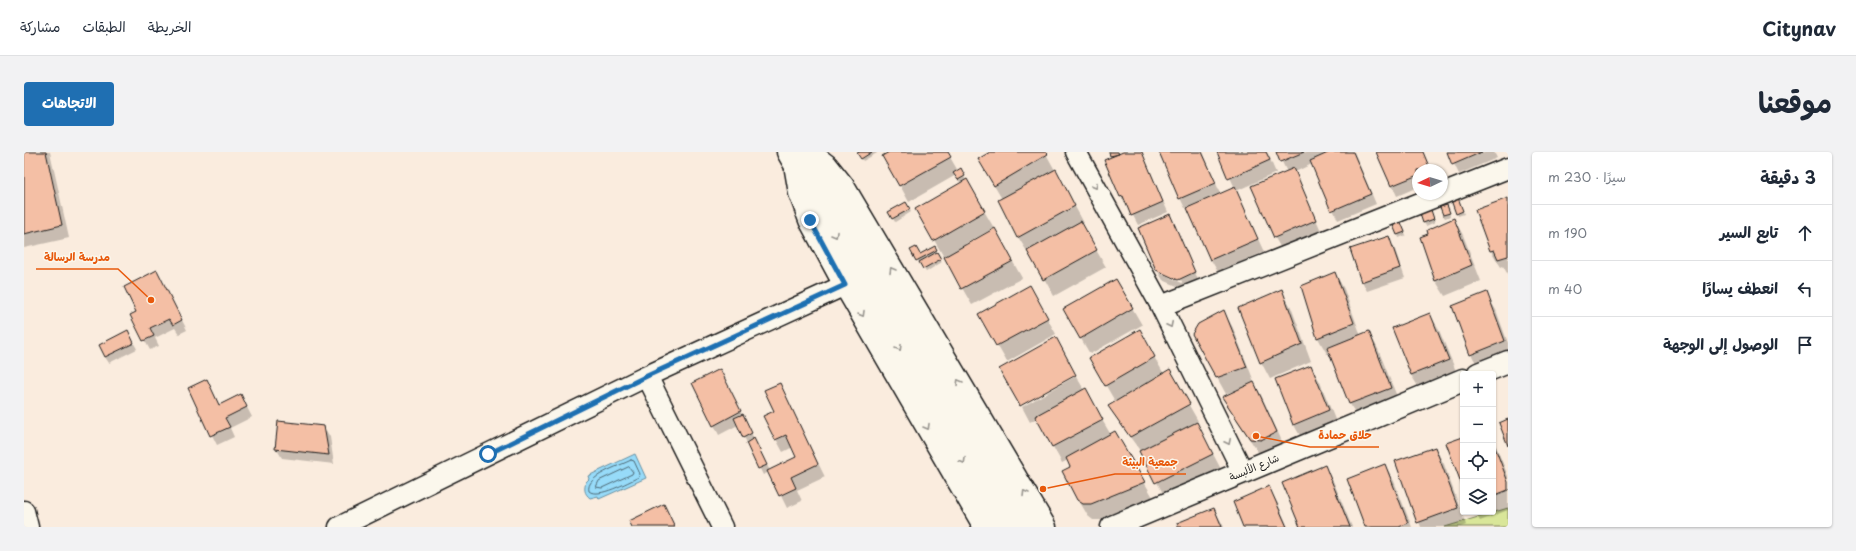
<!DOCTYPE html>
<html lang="ar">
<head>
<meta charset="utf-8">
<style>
	:root { --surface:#fff; --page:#f2f2f3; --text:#1f2937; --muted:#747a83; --line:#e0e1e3; --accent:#1f6fb2 }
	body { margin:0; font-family:"Playpen Sans","Playpen Sans Arabic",sans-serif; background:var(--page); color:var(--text); direction:rtl }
	.controls { position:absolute; right:12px; bottom:12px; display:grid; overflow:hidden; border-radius:4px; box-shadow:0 1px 3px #0004 }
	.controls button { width:36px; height:36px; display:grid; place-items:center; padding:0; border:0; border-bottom:1px solid var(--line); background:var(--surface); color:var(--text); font:20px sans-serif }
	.compass { position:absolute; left:1388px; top:12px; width:36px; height:36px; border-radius:50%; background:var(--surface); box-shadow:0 1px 3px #0004; rotate:266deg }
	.stop { position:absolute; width:12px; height:12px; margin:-9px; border:3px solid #1f6fb2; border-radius:50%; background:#fff }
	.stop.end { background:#1f6fb2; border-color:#fff; box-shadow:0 1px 4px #0008 }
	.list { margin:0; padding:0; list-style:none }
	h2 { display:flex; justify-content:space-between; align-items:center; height:52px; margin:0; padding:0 16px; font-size:17px }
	h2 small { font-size:13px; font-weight:400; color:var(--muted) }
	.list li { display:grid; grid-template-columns:26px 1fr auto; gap:12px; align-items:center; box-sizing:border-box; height:56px; padding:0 16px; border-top:1px solid var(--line) }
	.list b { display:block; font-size:15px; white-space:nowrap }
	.list em { font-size:13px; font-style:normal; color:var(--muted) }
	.icon { flex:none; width:22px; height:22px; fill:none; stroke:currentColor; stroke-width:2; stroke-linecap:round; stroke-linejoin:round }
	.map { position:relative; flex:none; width:1484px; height:375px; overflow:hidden; direction:ltr; border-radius:4px }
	header { display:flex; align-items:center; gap:24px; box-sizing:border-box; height:56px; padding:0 20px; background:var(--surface); border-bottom:1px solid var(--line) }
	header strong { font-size:19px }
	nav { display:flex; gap:22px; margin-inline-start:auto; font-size:14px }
	.intro { display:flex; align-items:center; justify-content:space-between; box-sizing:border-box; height:96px; padding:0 24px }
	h1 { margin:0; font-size:28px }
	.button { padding:10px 18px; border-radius:4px; background:var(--accent); color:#fff; font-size:14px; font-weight:700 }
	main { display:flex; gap:24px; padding:0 24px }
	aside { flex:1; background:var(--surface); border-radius:4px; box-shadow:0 1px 3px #0004 }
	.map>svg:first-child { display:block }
	.green { fill:#d9e699; stroke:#7a815a }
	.water { fill:#97dbf9; stroke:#668fa1 }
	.shadow { fill:#0003 }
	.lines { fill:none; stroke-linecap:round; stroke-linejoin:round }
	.shore { stroke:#4d6874; stroke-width:1 }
	.building { fill:#f4bfa5; stroke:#1c1c1c }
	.minor-casing { stroke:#1c1c1c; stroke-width:23 }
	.major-casing { stroke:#1c1c1c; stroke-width:25 }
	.highway-casing { stroke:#1c1c1c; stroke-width:25 }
	.minor { stroke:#fbf7ec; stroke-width:20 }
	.major { stroke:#fbf7ec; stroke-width:22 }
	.highway { stroke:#fbf7ec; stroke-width:22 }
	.oneway { stroke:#97948e }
	.route { stroke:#1f6fb2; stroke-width:5 }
	.labels { text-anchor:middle; stroke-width:3; stroke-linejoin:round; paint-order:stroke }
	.street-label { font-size:10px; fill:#1c1c1c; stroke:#fbf7ec }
	.leader { fill:none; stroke:#e8590c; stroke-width:1.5 }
	.callout-dot { fill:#e8590c; stroke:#fbf7ec; stroke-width:1.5 }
	.callout-label { font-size:11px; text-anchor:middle; font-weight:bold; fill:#e8590c; stroke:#fbf7ec; stroke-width:3; stroke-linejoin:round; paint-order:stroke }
</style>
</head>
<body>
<header>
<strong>Citynav</strong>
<nav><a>الخريطة</a><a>الطبقات</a><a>مشاركة</a></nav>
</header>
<div class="intro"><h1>موقعنا</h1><a class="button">الاتجاهات</a></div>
<main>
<aside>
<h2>3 دقيقة<small>سيرًا · 230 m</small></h2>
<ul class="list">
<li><svg class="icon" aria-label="ahead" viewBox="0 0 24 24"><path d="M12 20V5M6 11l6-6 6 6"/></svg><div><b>تابع السير</b></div><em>190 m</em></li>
<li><svg class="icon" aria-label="left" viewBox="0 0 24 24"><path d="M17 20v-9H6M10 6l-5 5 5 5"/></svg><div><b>انعطف يسارًا</b></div><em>40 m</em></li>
<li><svg class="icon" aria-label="arrive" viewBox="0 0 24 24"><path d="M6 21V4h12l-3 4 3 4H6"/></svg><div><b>الوصول إلى الوجهة</b></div></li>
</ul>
</aside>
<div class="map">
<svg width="1484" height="375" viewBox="0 0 1484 375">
	<rect width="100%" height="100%" fill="#faecde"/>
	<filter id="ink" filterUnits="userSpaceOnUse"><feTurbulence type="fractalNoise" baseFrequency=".025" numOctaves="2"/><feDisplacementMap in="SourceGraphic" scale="8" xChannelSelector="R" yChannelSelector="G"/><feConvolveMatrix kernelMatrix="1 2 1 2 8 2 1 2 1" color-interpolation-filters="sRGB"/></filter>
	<g filter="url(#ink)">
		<path class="green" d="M1484 356V375H1421Z"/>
		<path class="water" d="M611 302 622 326 575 347 574 344 566 346C560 341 560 337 562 330L565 327 564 324Z"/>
		<path class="shadow" d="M0 0H26L45 86 0 96Z
			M838 0H853V1L839 9 835 2Z
			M867 0H923L934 19 936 18 970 76 941 92 942 94H980L998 126 948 153 892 57 937 32 932 23 885 50 860 4Z
			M968 0H1021L1060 71 1057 72 1082 115 1030 144 1005 100 1004 101 994 85 978 47 955 8Z
			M1086 0H1094L1095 3 1102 0H1117L1144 60 1114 73 1104 54 1103 55 1097 45 1082 9 1088 6Z
			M1136 0H1179L1196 41 1167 54 1168 55 1211 36 1194 0H1243L1252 21 1212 39 1240 100 1194 120 1187 108 1164 55 1161 56 1156 46Z
			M1253 0H1330L1352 52 1314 68 1288 12 1271 20 1298 81 1258 98 1251 86 1229 35 1263 20Z
			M1353 0H1399L1407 18H1394V35L1373 44Z
			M1424 0H1470L1473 6 1435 22Z
			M1433 44 1440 62 1434 64 1433 61Z
			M1484 47V123L1479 114 1477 115 1467 99 1452 59Z
			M882 51 887 60 871 70 866 61Z
			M1424 57 1426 64 1421 66 1419 63Z
			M1407 59 1411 70 1402 74 1400 71Z
			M1430 67 1439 83 1457 129 1421 144 1411 128 1405 82Z
			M1377 72 1382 83 1375 86 1374 83Z
			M1151 73 1175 130 1160 137 1139 128 1134 120 1158 131V129L1133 117Z
			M1364 85 1370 95 1381 126 1343 139 1338 129Z
			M910 95 918 110 902 120 887 99 896 103Z
			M1311 121 1320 137 1337 184 1345 180 1354 197 1376 252 1335 268 1326 252 1306 201 1303 202 1294 186 1278 135Z
			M1092 128 1118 173 1066 202 1040 158Z
			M138 129 163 178 155 182 151 176 131 186 135 194 126 198 107 164 114 161Z
			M1005 134 1032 182 983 210 955 162Z
			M1257 138 1267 155 1287 209 1246 227 1237 210Z
			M1462 142 1472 158 1484 191V208L1456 218 1447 202Z
			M1200 160 1209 176 1231 232 1239 247 1261 296 1236 303 1209 262 1207 240 1202 242 1169 182Z
			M1406 162 1415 178 1434 224 1397 239 1387 223Z
			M1115 179 1140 222 1145 218 1174 269 1172 270 1198 319 1142 347 1117 300 1095 270 1086 254 1092 251 1066 206Z
			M107 186 113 197 85 211 81 205Z
			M1287 214 1296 230 1314 275 1279 289 1270 273Z
			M696 218 746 319 774 305 769 295 759 300 752 287V259L755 232 801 325 773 338 778 349 763 356 745 320 739 323 714 273 695 283 690 273Z
			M1052 224 1087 283 1091 280 1130 347 1077 368H1069L1064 364 1054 347 1048 315 1044 308 1038 311 1013 266 1006 270 998 255Z
			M183 228 196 254 217 244 228 265 206 276 210 285 193 293 165 237Z
			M300 275 306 285 310 312 258 306 252 296Z
			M1469 287 1484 324V358L1456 369 1451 360H1469Z
			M1411 296 1420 312 1442 373 1436 375H1397L1372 310Z
			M1361 313 1370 329 1388 375H1343Z
			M1301 315 1310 331 1328 375H1277Z
			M1245 336 1254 352 1264 375H1221Z
			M1190 357 1200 375H1156Z"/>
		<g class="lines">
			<path class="shore" d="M607 308 610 309 616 322 615 325C604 330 574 347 565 339 561 324 596 314 607 308Z
				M605 315 609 320 608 322 578 336 572 335 575 329Z"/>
		</g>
		<path class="building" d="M0 0H22L38 73 0 82Z
			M836 0H848L837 7 833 1Z
			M865 0H924L927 5 875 34 858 4Z
			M966 0H1022L1024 2 970 34 954 7Z
			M1085 0H1094L1095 2 1086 4Z
			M1099 0H1118L1139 50 1107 64 1099 44 1096 45 1080 8Z
			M1135 0H1178L1192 31 1155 47Z
			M1193 0H1242L1246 8 1204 27Z
			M1252 0H1280L1256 10Z
			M1306 0H1329L1347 42 1307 59 1286 9Z
			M1352 0H1399L1406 17 1394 18V23L1367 34Z
			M1423 0H1458L1428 13Z
			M937 16 941 24 934 28 929 21Z
			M1270 16 1292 68 1250 86 1227 34Z
			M1032 17 1051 54 993 86 974 48Z
			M943 27 961 59 909 89 891 57Z
			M1211 35 1234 87 1186 108 1163 56Z
			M1433 43 1439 59 1432 62 1426 45Z
			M1484 46V104L1474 107 1470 98 1466 99 1451 58Z
			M882 50 886 57 868 67 864 60Z
			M1423 53 1426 61 1419 63 1416 55Z
			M1407 58 1410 67 1399 71 1396 62Z
			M1146 62 1171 120 1154 128 1132 118 1114 76Z
			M1430 66 1448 113 1411 129 1396 85 1404 82 1403 78Z
			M1376 68 1381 80 1373 83 1368 71Z
			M1057 69 1073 98 1019 128 1003 99Z
			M971 76 989 109 937 137 920 105Z
			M1365 84 1376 116 1337 130 1326 97Z
			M911 94 913 98 892 109 886 98 892 95 896 102Z
			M913 100 917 107 899 117 895 110Z
			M133 118 158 168 149 173 145 167 126 176 130 184 119 189 106 163 112 160 100 135Z
			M1311 120 1330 171 1293 186 1277 134Z
			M1092 127 1109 156 1056 187 1039 157Z
			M1006 133 1024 166 972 194 954 162Z
			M1258 137 1278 192 1236 211 1214 156Z
			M1463 140 1481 189 1446 203 1428 154Z
			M1200 158 1223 215 1192 226 1168 182 1174 172Z
			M1406 161 1425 208 1387 223 1368 176Z
			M1116 177 1131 205 1081 234 1065 206Z
			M104 178 110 191 81 205 75 193Z
			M1345 179 1367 236 1325 252 1303 196Z
			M1032 185 1052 223 996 254 975 217Z
			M1287 213 1305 258 1269 273 1251 227Z
			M696 217 717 259 689 274 668 231Z
			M1146 217 1166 252 1106 285 1084 254Z
			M183 227 195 253 217 242 223 255 201 266 206 275 186 284 164 236Z
			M1230 230 1253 280 1237 288 1226 287 1198 245Z
			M756 231 794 312 767 325 772 336 755 344 743 319 772 305 762 283 751 288 739 264 750 259 740 238Z
			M1062 236 1079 268 1028 295 1011 264Z
			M719 262 728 281 719 286 710 266Z
			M1484 267V294L1475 271Z
			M254 269 300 274 305 303 251 297Z
			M1173 270 1189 302 1131 331 1115 299Z
			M1091 279 1121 330 1067 352H1059L1053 348 1038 319 1046 315 1042 306Z
			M1439 285V336L1422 291Z
			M730 286 743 313 734 317 722 291Z
			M1469 290 1484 330V338L1469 344Z
			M1411 295 1434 356 1393 371 1371 309Z
			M1361 312 1384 371 1375 375H1341L1323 327Z
			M1301 313 1326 375H1276L1258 331Z
			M1245 334 1263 375H1219L1209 350Z
			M640 352 651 375H608L605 369Z
			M1190 356 1198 375H1154L1153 371Z"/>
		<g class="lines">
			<g class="minor-casing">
				<path id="minor" d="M1052 0 1137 154 1219 320
					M1137 154 1484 16
					M623 224 698 375
					M0 359 4 375
					M315 375 623 224 821 133"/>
			</g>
			<g class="major-casing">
				<path id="major" d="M794 7 803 14 819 34 1021 375
					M772 18 776 41 786 68 821 133 961 375
					M1454 222 1484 210
					M1088 375 1439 228"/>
			</g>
			<g class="highway-casing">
				<path id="highway" d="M764 0 977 375
					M787 0 823 68 999 375"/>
			</g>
			<use href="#minor" class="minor"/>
			<use href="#major" class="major"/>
			<use href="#highway" class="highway"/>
		</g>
		<defs><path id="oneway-chevron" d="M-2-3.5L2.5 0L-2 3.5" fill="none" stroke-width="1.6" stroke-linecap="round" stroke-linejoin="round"/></defs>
		<g class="oneway">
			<use href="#oneway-chevron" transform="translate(1071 34) rotate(61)"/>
			<use href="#oneway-chevron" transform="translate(811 83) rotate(60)"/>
			<use href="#oneway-chevron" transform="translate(868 118) rotate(-121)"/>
			<use href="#oneway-chevron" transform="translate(838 162) rotate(60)"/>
			<use href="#oneway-chevron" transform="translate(1146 173) rotate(64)"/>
			<use href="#oneway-chevron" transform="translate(875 196) rotate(60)"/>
			<use href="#oneway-chevron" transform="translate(935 230) rotate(-121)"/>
			<use href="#oneway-chevron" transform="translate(903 275) rotate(60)"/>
			<use href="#oneway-chevron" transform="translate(1204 290) rotate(64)"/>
			<use href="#oneway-chevron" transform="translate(939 309) rotate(60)"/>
			<use href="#oneway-chevron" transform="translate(1001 341) rotate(-121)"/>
		</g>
	</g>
	<g class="lines" filter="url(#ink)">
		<path class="route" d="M464 302 623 224 821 133 786 68"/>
	</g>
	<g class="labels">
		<g class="street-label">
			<text transform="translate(1230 315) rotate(-23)" y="4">شارع الألبسة</text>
		</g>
	</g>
	<path class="leader" d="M127 148L94 117H12M1232 284L1286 295H1355M1019 337L1091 322H1162"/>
	<g class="callout-dot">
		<circle cx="127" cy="148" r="4"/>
		<circle cx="1232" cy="284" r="4"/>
		<circle cx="1019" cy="337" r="4"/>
	</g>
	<g class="callout-label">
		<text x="53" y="109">مدرسة الرسالة</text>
		<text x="1321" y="287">حلاق حمادة</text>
		<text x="1126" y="314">جمعية البيئة</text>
	</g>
</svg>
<div class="controls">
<button>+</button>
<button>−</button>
<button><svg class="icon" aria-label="locate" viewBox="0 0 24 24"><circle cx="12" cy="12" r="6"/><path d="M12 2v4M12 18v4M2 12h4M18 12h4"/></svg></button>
<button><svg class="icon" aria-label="layers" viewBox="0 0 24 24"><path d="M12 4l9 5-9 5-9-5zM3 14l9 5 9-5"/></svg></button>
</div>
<svg class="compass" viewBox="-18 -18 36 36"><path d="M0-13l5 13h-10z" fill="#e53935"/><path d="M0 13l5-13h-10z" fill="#747a83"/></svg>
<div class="stop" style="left:464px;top:302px"></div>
<div class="stop end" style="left:786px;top:68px"></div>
</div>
</main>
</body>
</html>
